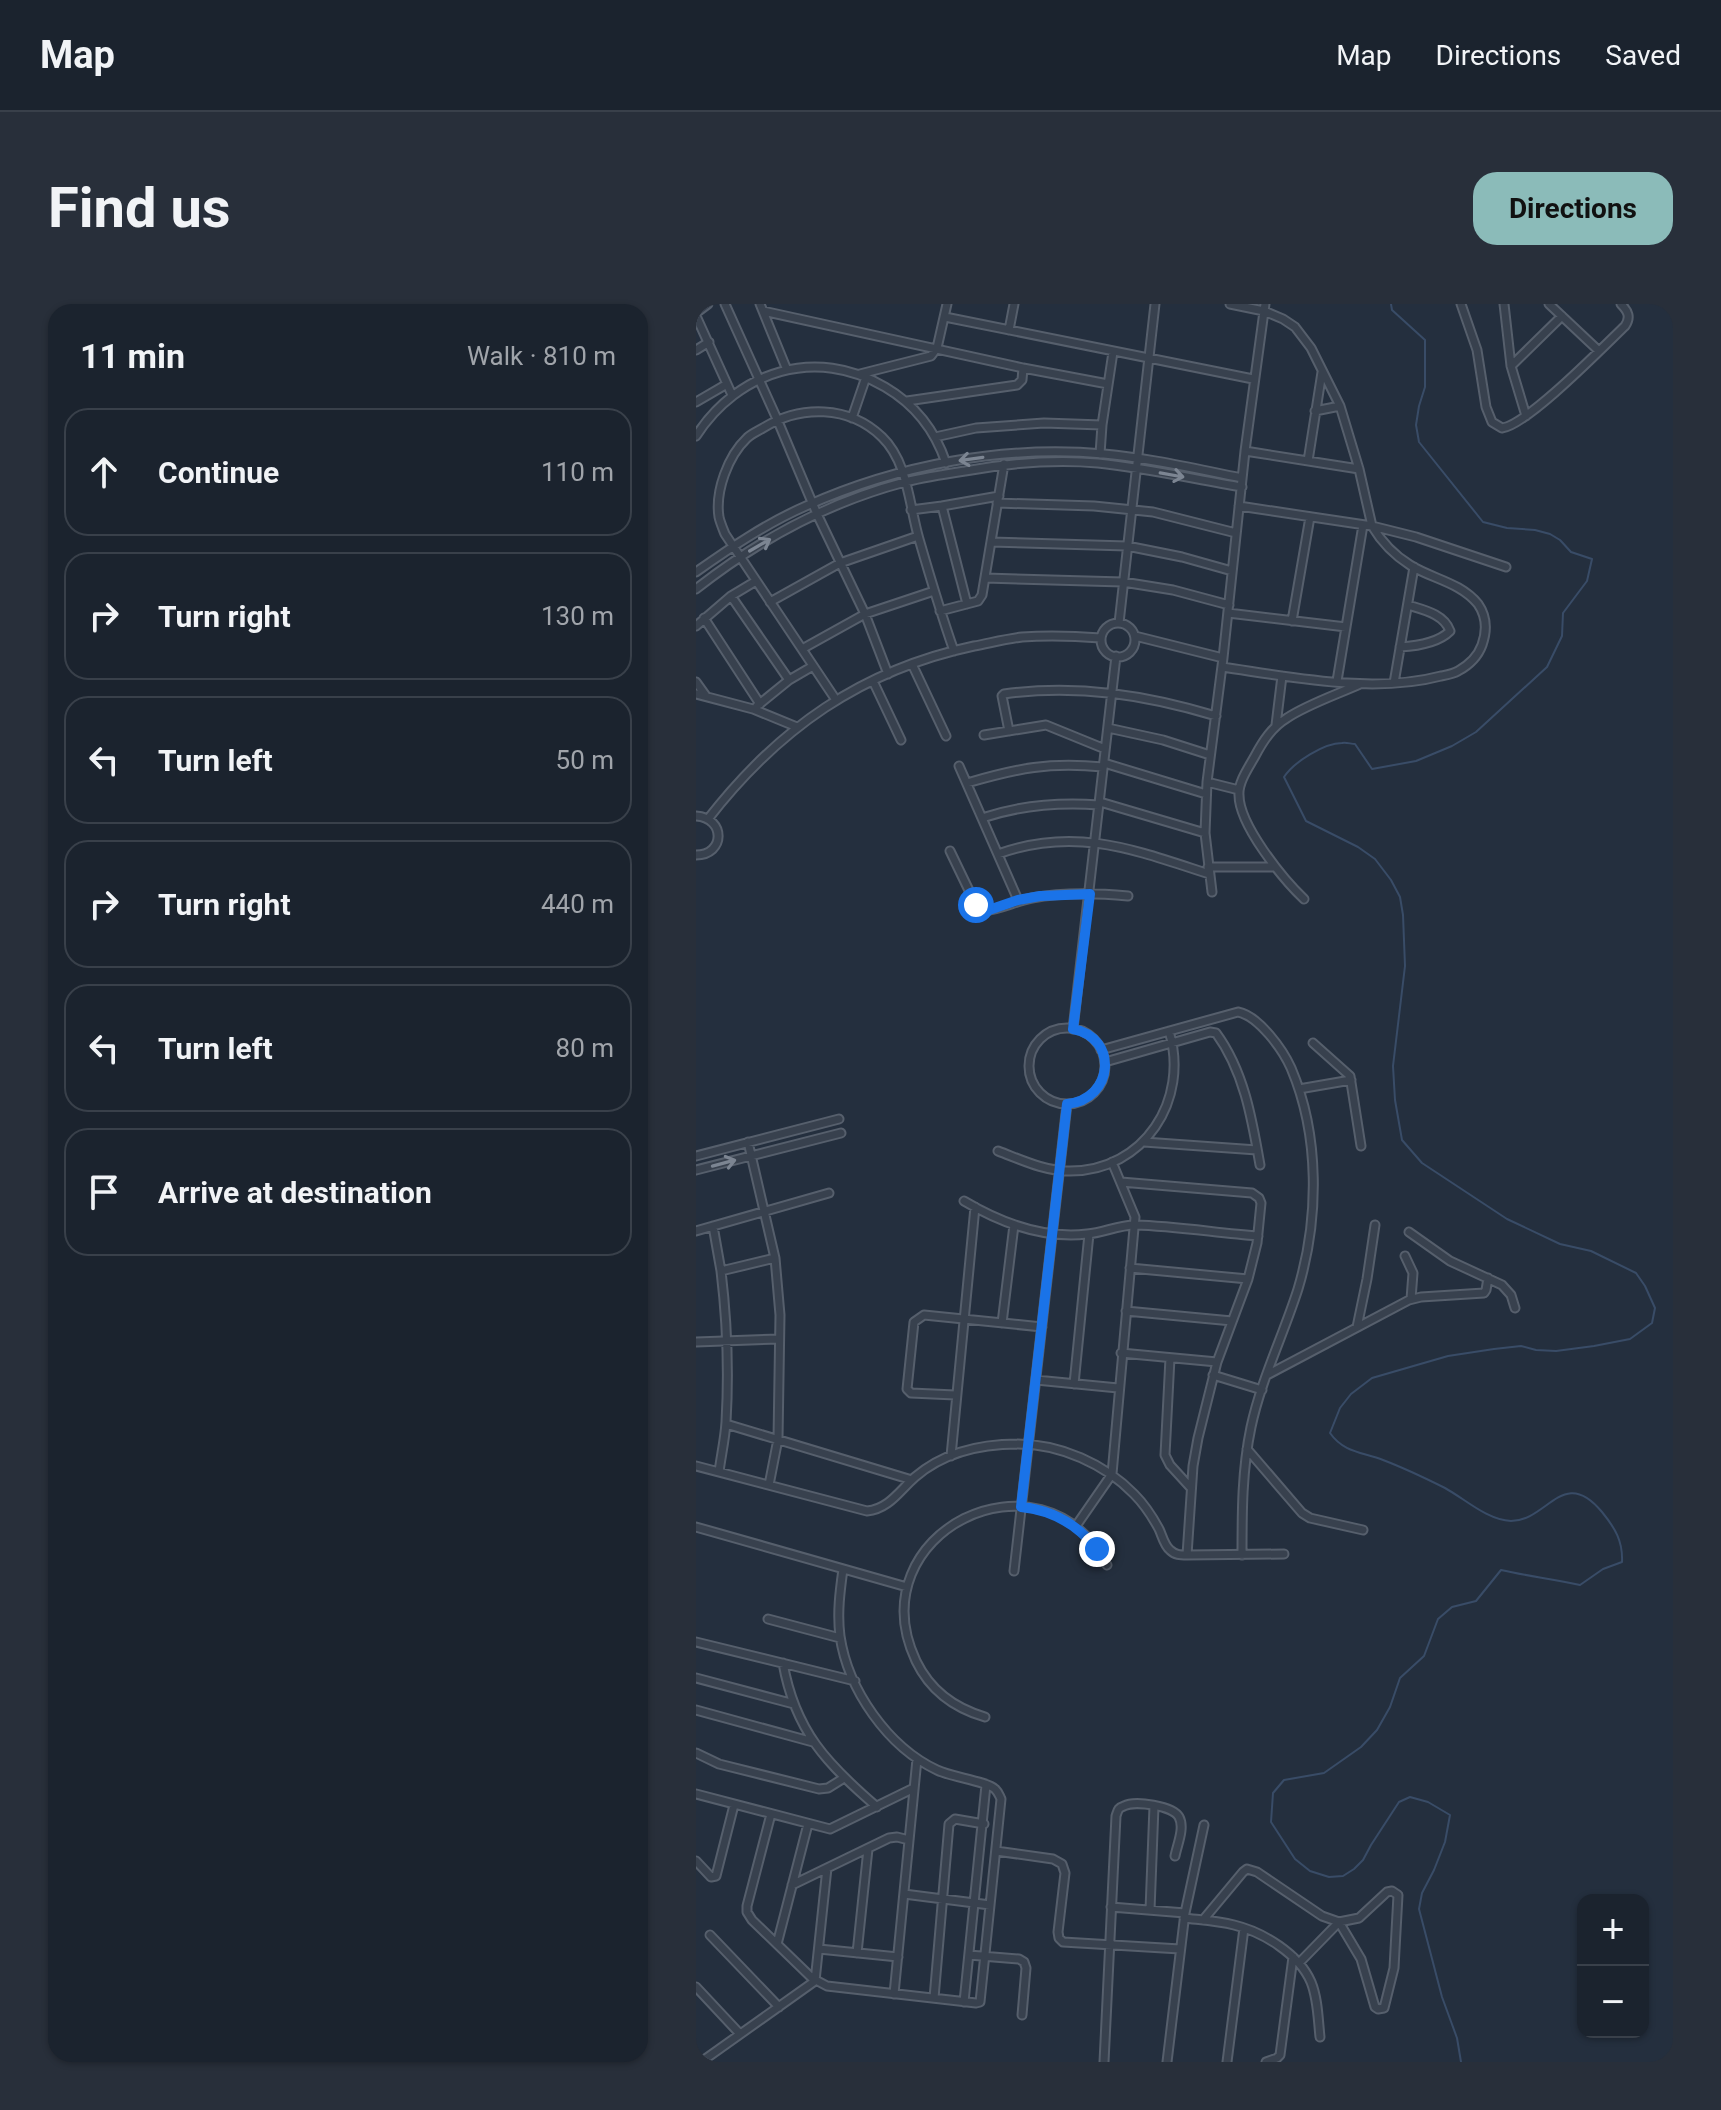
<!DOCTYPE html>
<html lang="en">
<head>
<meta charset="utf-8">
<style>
	:root { --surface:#1b232e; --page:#282f3a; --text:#f1f3f6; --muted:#a0a4aa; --line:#39404a; --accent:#8bbbb9 }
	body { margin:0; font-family:Roboto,sans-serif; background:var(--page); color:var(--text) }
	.controls { position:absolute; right:24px; bottom:24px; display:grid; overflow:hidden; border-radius:16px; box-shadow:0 2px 6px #0004 }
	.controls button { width:72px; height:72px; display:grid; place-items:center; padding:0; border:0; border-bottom:2px solid var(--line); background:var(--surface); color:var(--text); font:40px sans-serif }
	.stop { position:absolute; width:24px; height:24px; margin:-18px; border:6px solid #1a73e8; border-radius:50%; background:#fff }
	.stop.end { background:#1a73e8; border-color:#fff; box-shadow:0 2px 8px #0008 }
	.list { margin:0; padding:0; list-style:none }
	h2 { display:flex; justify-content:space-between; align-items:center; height:104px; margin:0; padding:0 32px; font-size:34px }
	h2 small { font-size:26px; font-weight:400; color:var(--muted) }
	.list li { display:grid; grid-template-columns:52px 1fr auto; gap:24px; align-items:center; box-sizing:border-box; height:128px; margin:0 16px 16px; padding:0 16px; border:2px solid var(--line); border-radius:24px }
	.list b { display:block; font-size:30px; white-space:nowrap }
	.list em { font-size:26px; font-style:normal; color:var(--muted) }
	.icon { flex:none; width:44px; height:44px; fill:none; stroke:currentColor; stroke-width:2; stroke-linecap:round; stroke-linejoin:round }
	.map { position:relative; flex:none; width:977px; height:1758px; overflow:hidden; border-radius:24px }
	header { display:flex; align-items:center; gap:48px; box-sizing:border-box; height:112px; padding:0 40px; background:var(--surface); border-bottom:2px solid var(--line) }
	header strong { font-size:38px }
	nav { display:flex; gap:44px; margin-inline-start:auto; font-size:28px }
	.intro { display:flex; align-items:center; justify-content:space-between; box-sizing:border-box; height:192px; padding:0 48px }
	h1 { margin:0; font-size:56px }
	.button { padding:20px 36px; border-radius:24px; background:var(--accent); color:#111; font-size:28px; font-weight:700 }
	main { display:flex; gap:48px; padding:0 48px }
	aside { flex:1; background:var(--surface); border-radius:24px; box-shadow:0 2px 6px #0004 }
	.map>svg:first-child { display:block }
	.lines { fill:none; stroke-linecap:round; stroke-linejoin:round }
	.stream { stroke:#394c67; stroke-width:2 }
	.minor-casing { stroke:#565f6c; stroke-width:11 }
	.minor { stroke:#38414e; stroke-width:7 }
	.oneway { stroke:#7c8592 }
	.route { stroke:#1a73e8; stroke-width:10 }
</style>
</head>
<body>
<header>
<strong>Map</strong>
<nav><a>Map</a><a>Directions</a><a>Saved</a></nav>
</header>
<div class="intro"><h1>Find us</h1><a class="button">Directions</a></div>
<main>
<aside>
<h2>11 min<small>Walk · 810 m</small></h2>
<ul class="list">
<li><svg class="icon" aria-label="ahead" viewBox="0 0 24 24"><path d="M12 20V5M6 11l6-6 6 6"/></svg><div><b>Continue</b></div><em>110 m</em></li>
<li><svg class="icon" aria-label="right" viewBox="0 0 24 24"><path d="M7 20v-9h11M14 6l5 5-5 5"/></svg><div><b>Turn right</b></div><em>130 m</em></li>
<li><svg class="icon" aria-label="left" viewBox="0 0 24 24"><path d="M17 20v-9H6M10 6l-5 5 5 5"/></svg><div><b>Turn left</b></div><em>50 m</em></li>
<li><svg class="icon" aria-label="right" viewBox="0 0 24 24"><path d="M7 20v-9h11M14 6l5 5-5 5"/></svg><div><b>Turn right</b></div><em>440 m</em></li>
<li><svg class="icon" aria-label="left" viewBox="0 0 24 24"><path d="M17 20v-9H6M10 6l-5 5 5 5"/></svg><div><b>Turn left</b></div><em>80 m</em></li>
<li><svg class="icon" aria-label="arrive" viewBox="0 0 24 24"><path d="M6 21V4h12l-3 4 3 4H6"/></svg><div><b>Arrive at destination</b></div></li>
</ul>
</aside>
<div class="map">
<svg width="977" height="1758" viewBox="0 0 977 1758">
	<rect width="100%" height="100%" fill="#242f3e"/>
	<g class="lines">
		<path class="stream" d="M695 0 696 6 729 36V83L723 102 720 121 723 138 787 218 811 224 839 226 854 230 864 236 875 248 896 255 891 277 867 309 866 332 851 363 780 428 756 442 720 457 676 465 659 440C655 440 650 438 646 439 628 439 598 458 588 473L610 517 662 543 679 555 695 576 704 593 707 611 709 662 697 762 699 796 706 836 726 859 811 915 864 940 895 947 940 969 949 982 959 1004 956 1019 934 1035 898 1042 860 1047 840 1046 825 1042 798 1045 752 1052 676 1074 655 1090 644 1104 634 1129C648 1149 667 1148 687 1156 708 1164 729 1174 749 1184 769 1195 791 1216 815 1217 852 1217 867 1161 906 1208 919 1224 927 1237 926 1258L907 1265 884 1281C857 1275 831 1272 805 1266L780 1297 756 1303 742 1315 728 1352 704 1374 694 1403 681 1426 665 1443 628 1469 588 1476 577 1489 575 1518 599 1555 614 1567 633 1573 647 1572 658 1565 667 1556 675 1541 703 1498 714 1493 732 1498 754 1511 749 1538 738 1566 726 1589 723 1605 746 1693 761 1734 765 1758"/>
		<g class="minor-casing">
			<path id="minor" d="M29 0 81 115 121 210 169 310 192 370
				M64 0 91 66
				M534 0 568 7 587 15 599 23 615 44 644 102 663 165 676 222 720 233 810 263
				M765 0 781 46 790 103 796 118 806 124C831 121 907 43 929 22 935 13 932 7 925 0
				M808 0 815 62 830 112
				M853 0 903 47
				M67 7 327 64 412 80
				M0 9 12 0
				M0 12 36 91
				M249 13 557 75
				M313 26 318 0
				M0 46 13 38
				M815 62 866 12
				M164 70 235 52 241 44 251 0
				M211 97 321 81 326 76 327 64
				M0 98 31 80
				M619 107 644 102
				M156 114 170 73
				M0 132C42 67 120 42 189 83 218 100 239 126 250 159
				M239 133 280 124 348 119 406 121
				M549 147 663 165
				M404 150 406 121 417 48
				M612 157 626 68
				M301 199 398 202 457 208 540 229
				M246 202 303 192
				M215 206 246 202 271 300
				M295 238 431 242 486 253 536 267
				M0 268C34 244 71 219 110 202 202 161 307 141 408 150 454 154 500 165 546 174
				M289 274 427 278 477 286 533 301
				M0 285C61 237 133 198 209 178 229 173 249 170 269 167 313 159 357 155 402 159 450 164 498 175 546 183
				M35 292 93 376
				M74 298 144 259 222 232
				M244 307 282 297 286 291 308 160
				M532 309 650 323
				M8 314 64 400
				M596 317 614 213
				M423 319 459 0
				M405 336a17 17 0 1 1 34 0a17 17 0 1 1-34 0Z
				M0 322 35 292 60 277
				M439 332 527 354
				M704 343C721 342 742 339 754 327 748 310 728 306 712 301
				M106 345 169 310 238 287
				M216 360 250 432
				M526 363C595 373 677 390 745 372 750 371 757 370 762 367 773 361 782 352 786 341 791 327 791 313 782 300 764 278 736 275 714 261 698 251 685 237 676 222L543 202
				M177 377 205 436
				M641 377 667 221
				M0 378 10 392
				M698 379 718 263
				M0 390 57 405 101 423
				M140 396 29 230C27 225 24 218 23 213 19 187 32 152 51 134 55 130 62 127 67 124 104 101 153 101 186 133 212 158 213 201 223 235 234 273 245 310 258 347
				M61 402 93 376 117 362
				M580 421 586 372
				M412 424 467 436 514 451
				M313 427 306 392 308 390C381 380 450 391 520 412
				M288 431 350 421 409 445
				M408 459 510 490
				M263 462 322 596
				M511 478 543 486
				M271 479C323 464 352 458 407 463
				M404 498 509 529
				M0 512C30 514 29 551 0 551
				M286 514C325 501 362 498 403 501
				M12 515C82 425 165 366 278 342 294 339 310 335 326 333 353 331 379 332 405 334
				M254 547 280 601 287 607C303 606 320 597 336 594 368 588 401 589 432 592
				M302 550C380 522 439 546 513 570
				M512 563H579
				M516 588 509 529 511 478 527 354 549 147 569 0
				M608 595C587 575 543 521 543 491 542 478 553 463 559 452 567 437 576 423 591 414 610 401 642 390 664 380
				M333 762a38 38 0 1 1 76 0a38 38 0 1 1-76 0Z
				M377 725 420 352
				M617 739 654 772 665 842
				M405 746 542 708C563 712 587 746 595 764 624 832 623 915 602 985 587 1032 565 1076 555 1123 546 1166 546 1208 546 1251
				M409 758 514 728 520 729C548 767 556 815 564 861
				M603 785 655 776
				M52 838 79 954 84 1011 82 1135 73 1181
				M448 838 561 846
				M302 847C326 856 348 867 374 867 448 867 494 796 473 727
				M0 852 143 815
				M0 866 145 829
				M425 878 556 889 563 894 565 899 561 939 552 975 521 1058 502 1134 497 1162 491 1251
				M268 897C305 919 347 935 391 930 407 929 422 921 439 921 480 922 521 929 562 932
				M17 922 25 967
				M0 927 133 889
				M713 928 754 957 806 981 815 991 819 1004
				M709 952 717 969 715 995
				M434 964 552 975
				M430 1007 536 1017
				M306 1019 318 921
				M661 1023 671 975 679 921
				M0 1038 83 1035
				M425 1049 521 1058
				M474 1054 469 1151 474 1161 495 1184
				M517 1071 566 1086
				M571 1071 713 996 725 993 788 989 790 986 792 974
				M340 1076 422 1084
				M378 1080 393 930
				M259 1091 215 1089 211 1085 218 1018 228 1011 346 1023
				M30 1120 216 1176
				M551 1145 606 1209 614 1214 667 1226
				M255 1152 279 903
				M0 1162 171 1207C193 1205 204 1186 219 1173 248 1148 286 1140 322 1140 364 1140 409 1160 438 1190 448 1200 456 1212 463 1225 466 1231 468 1241 474 1246 479 1251 484 1251 491 1251L588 1250
				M23 1168C25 1152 29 1135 30 1118 33 1068 31 1017 25 967L79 954
				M380 1222 416 1170 439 913 416 858
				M0 1223 211 1283
				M318 1267 371 800
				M72 1315 144 1334
				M0 1338 159 1377
				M87 1359C99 1427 131 1460 181 1503
				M0 1374 98 1400
				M0 1406 117 1438
				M289 1413C258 1404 234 1386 220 1357 160 1229 345 1137 411 1261
				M0 1449 23 1460 123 1485 132 1484 148 1474
				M0 1490 134 1525 218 1484
				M75 1510 51 1602V1608L56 1616 116 1674 131 1682 280 1699 284 1698 305 1495C303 1491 303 1489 299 1485 290 1477 255 1473 241 1466 192 1443 152 1386 144 1332 141 1309 144 1287 147 1265
				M300 1547 357 1555 366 1560 369 1569 362 1628 363 1634 367 1638 484 1645
				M0 1557 15 1573 20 1572 38 1501
				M96 1581 193 1534 201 1533 213 1536
				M208 1590 294 1601
				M415 1603 489 1609
				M454 1606 458 1502
				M488 1614C505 1616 522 1617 538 1621 567 1628 603 1650 615 1678 622 1695 622 1715 624 1733
				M507 1616 547 1568 551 1565 561 1568 626 1612 643 1618 663 1614 691 1588 696 1587 702 1591 698 1664 688 1704 682 1705 679 1703 665 1655 643 1618 603 1659
				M14 1631 83 1703
				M81 1640 112 1520
				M123 1645 202 1653
				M161 1649 172 1545
				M273 1651 323 1655 328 1658 330 1664 326 1711
				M0 1683 44 1730
				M198 1690 221 1455
				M238 1694 253 1520 259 1515 288 1520
				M268 1698 290 1481
				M5 1758 119 1677 131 1564
				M408 1758 420 1512C422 1506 422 1504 428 1502 439 1496 477 1502 483 1513 489 1524 481 1541 479 1552
				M471 1758 489 1609 508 1521
				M531 1758 548 1624
				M570 1758 581 1754 584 1751 597 1653"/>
		</g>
		<use href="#minor" class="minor"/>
	</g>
	<defs><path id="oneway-shaft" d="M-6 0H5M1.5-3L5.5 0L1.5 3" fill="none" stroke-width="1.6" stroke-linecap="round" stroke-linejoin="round" transform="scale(2)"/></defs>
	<g class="oneway">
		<use href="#oneway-shaft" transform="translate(275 155) rotate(172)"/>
		<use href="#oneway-shaft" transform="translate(476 171) rotate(10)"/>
		<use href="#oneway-shaft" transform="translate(64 241) rotate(-30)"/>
		<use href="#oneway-shaft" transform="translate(28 859) rotate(-15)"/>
	</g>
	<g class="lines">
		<path class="route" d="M280 601 284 606 290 607 322 596 344 592 394 590 377 725C423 734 418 795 371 800L325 1203C356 1206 381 1220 401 1245"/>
	</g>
</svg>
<div class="controls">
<button>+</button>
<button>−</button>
</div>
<div class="stop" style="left:280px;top:601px"></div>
<div class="stop end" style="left:401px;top:1245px"></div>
</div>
</main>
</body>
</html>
